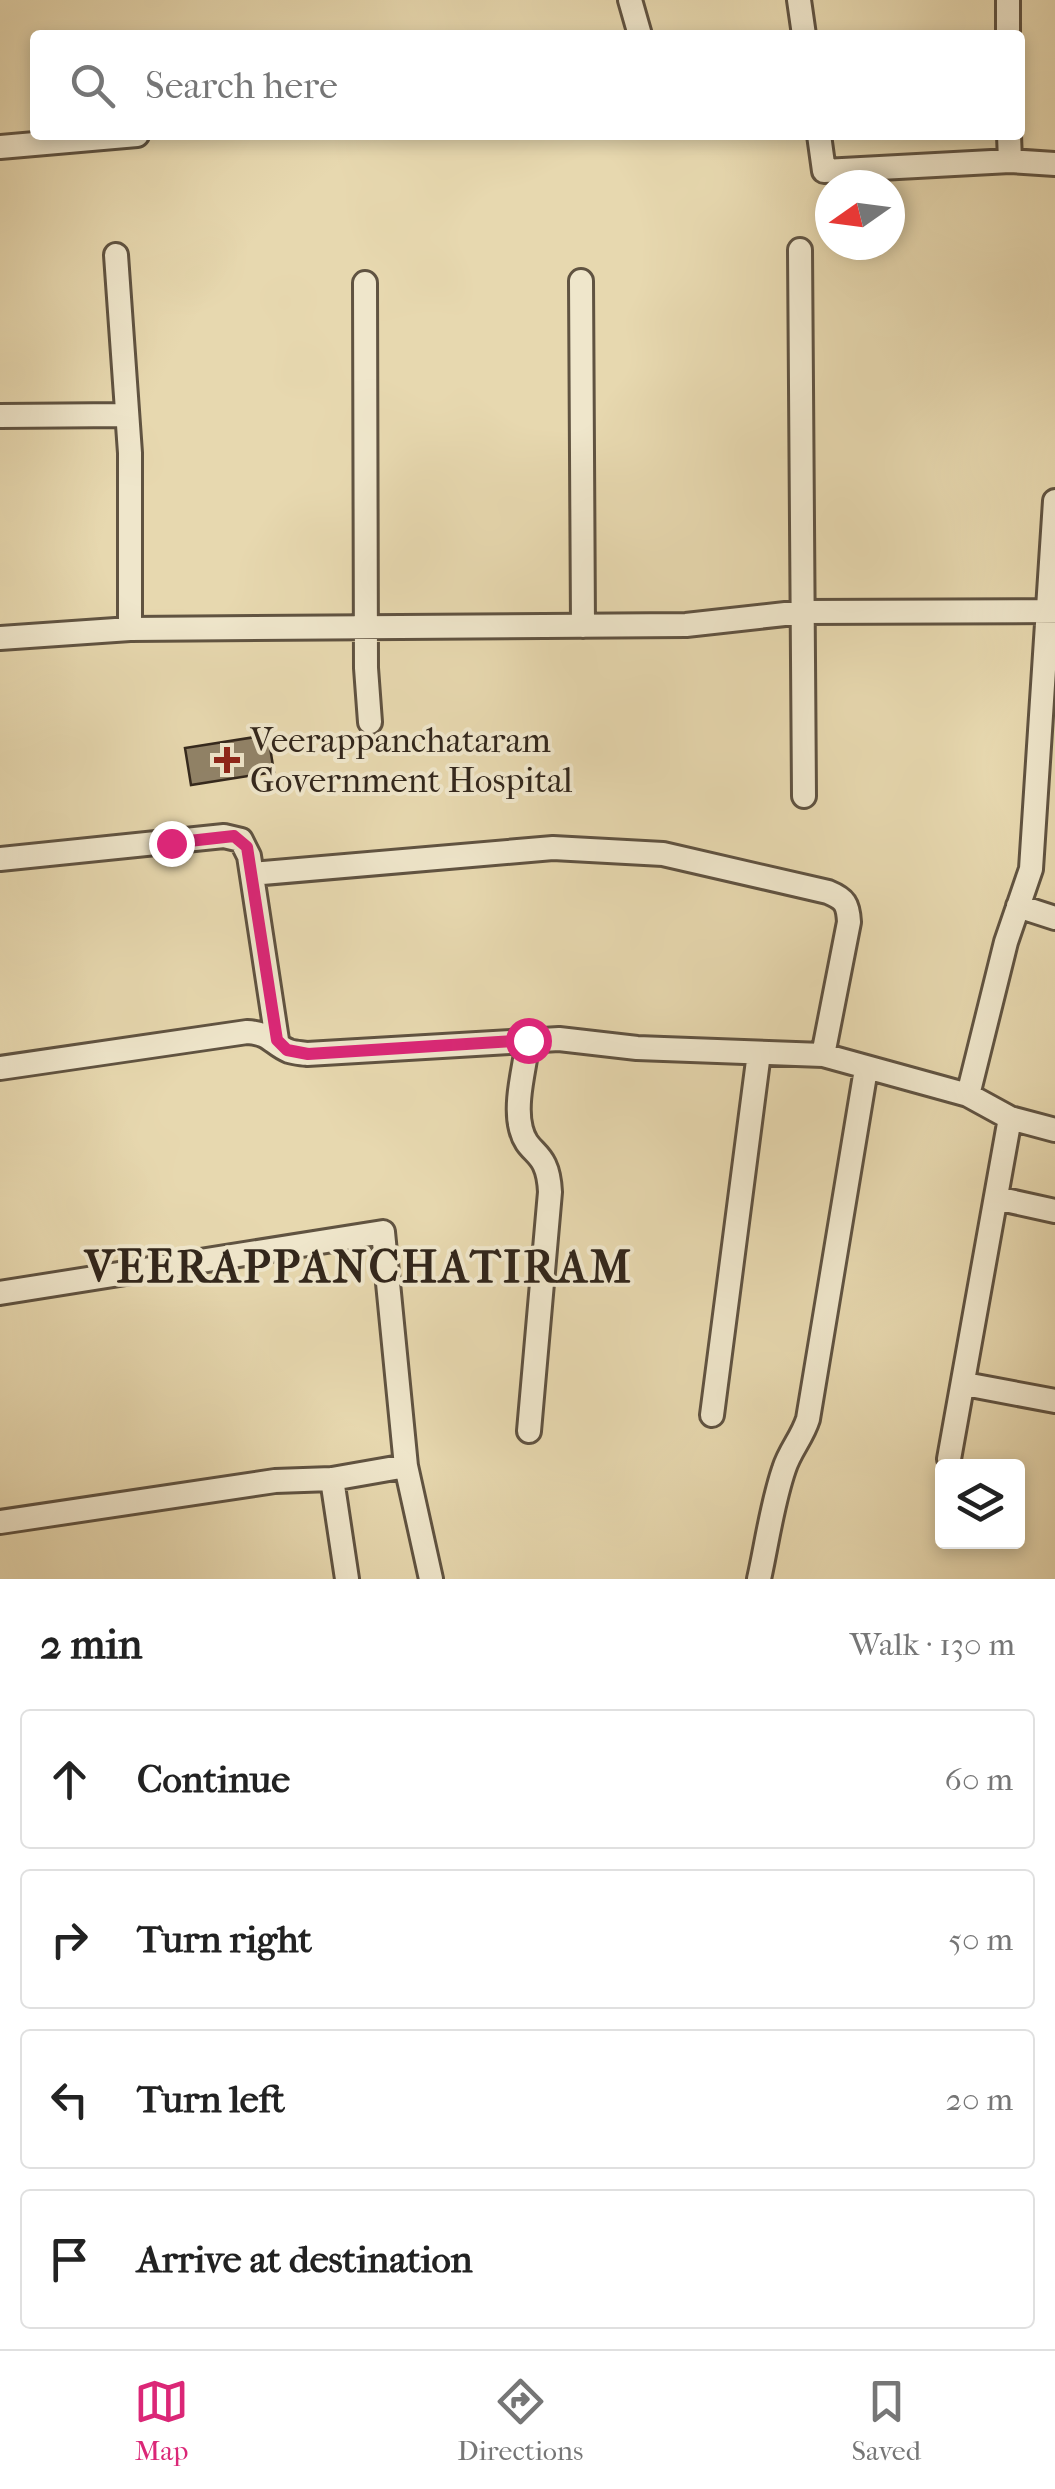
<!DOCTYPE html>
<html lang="en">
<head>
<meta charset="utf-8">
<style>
	:root { --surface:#fff; --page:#f2f2f2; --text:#222; --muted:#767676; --line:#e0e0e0; --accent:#db2777 }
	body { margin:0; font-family:"IM FELL French Canon",serif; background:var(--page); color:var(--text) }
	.controls { position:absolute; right:30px; bottom:30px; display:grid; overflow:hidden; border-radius:10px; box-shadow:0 5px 15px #0003 }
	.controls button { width:90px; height:90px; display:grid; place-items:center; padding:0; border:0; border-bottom:2px solid var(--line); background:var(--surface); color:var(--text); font:50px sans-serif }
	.compass { position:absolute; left:815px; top:170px; width:90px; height:90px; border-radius:50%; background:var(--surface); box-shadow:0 5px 15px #0003; rotate:256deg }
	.stop { position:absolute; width:30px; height:30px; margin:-22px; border:8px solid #db2777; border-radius:50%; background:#fff }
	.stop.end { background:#db2777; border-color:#fff; box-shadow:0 2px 10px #0008 }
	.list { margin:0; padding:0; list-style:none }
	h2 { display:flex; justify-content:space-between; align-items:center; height:130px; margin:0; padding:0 40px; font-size:42px }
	h2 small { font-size:32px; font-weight:400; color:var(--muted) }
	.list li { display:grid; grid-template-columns:65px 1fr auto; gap:30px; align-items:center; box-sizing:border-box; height:140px; margin:0 20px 20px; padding:0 20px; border:2px solid var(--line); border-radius:10px }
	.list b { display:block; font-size:38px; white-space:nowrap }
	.list em { font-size:32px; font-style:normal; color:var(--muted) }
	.icon { flex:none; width:55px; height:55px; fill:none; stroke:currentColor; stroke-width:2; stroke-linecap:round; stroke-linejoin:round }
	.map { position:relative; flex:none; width:1055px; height:1579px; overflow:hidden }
	.search { position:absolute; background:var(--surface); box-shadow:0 5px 15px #0003; left:30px; right:30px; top:30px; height:110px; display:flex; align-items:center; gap:25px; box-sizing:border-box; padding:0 35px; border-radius:10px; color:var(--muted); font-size:38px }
	.sheet { height:770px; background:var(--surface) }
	nav { display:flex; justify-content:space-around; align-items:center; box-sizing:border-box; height:140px; border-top:2px solid var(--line); background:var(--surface); font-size:28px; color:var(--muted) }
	nav a { display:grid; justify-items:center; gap:5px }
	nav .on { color:var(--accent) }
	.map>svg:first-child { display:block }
	.building { fill:#918368; stroke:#33271c; stroke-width:2.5 }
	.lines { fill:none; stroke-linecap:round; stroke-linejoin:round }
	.street-casing { stroke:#605341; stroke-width:28 }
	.street { stroke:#efe6cb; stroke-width:22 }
	.route { stroke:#db2777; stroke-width:12 }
	.poi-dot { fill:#8f2418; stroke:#efe6cb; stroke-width:4 }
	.labels { text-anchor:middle; stroke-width:8; stroke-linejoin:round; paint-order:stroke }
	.poi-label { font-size:35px; fill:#33271c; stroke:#efe6cb; text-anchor:start }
	.district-label { font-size:45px; font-weight:bold; letter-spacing:2.5px; fill:#33271c; stroke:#efe6cb }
</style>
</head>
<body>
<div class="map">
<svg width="1055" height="1579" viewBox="0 0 1055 1579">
	<rect width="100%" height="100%" fill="#e7d8af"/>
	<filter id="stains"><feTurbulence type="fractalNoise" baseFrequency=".002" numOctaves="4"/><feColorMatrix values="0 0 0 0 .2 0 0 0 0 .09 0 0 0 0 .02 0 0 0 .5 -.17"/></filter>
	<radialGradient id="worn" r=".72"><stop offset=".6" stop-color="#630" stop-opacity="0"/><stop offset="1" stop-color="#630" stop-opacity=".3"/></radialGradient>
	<path class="building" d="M268 735 274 772 191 785 185 748Z"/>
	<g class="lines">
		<g class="street-casing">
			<path id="street" d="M630 0 640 35
				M799 0 804 35
				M1008 0V35
				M819 135 824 171 1010 161 1055 164
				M1009 135 1010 161
				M0 147 137 135
				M800 250 804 796
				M116 255 130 453V629
				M581 281 583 626
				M365 283 366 668 370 722
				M0 416 125 415
				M0 638 130 629 686 625 803 612 1055 611
				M0 859 224 836 241 840 249 856 277 1040
				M252 874 553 848 663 854 828 892C845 899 848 904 849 922L823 1055
				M1018 906 1055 918
				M528 1040C525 1067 514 1103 521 1129 528 1157 548 1148 550 1192L529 1431
				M0 1068 247 1032C270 1033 272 1044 289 1051 295 1053 301 1053 307 1054L559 1039 637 1048 823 1055 968 1095 1010 1118 1055 1130
				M968 1095 1006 942 1031 869 1055 501
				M996 1198 1055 1211
				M0 1293 383 1232 406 1466
				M965 1384 1055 1401
				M712 1415 759 1053
				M949 1459 1010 1118
				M332 1479 347 1579
				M0 1522 275 1481 332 1479 406 1466 431 1579
				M759 1579C767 1543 772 1504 784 1469 790 1450 802 1438 808 1419L866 1069"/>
		</g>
		<use href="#street" class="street"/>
	</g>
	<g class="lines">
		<path class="route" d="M171 843 234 836 247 847 277 1040 287 1050 308 1054 528 1040"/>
	</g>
	<path class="poi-dot" d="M222 745h10v10h10v10h-10v10h-10v-10h-10v-10h10z"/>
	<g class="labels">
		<g class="poi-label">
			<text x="250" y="752">Veerappanchataram<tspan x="250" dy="40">Government Hospital</tspan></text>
		</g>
		<g class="district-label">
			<text x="359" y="1282">VEERAPPANCHATIRAM</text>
		</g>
	</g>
	<rect width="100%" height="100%" filter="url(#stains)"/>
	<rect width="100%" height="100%" fill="url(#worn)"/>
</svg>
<div class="controls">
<button><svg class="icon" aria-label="layers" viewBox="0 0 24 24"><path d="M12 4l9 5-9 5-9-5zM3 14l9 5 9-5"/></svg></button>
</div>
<svg class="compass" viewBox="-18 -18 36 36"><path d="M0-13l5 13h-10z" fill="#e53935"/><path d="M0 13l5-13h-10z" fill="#767676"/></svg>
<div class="stop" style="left:528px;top:1040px"></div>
<div class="stop end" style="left:171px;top:843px"></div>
<div class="search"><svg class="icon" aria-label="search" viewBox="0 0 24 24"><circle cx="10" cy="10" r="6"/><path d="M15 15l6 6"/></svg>Search here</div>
</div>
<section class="sheet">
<h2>2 min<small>Walk · 130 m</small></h2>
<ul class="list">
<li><svg class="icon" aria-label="ahead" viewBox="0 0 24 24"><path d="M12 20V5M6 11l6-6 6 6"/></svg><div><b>Continue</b></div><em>60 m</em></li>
<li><svg class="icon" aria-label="right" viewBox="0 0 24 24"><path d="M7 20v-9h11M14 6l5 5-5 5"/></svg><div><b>Turn right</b></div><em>50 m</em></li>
<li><svg class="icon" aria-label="left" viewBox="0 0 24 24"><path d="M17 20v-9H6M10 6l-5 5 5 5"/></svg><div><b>Turn left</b></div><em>20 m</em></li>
<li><svg class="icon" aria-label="arrive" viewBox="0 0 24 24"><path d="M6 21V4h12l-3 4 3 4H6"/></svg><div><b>Arrive at destination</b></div></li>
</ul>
</section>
<nav>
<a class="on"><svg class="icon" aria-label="map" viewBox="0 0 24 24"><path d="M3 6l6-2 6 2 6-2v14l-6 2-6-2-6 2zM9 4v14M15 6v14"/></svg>Map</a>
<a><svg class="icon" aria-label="directions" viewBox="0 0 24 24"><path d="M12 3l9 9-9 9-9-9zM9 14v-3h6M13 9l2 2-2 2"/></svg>Directions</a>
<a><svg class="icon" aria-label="saved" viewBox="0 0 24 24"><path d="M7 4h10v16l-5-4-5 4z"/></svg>Saved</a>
</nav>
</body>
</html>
